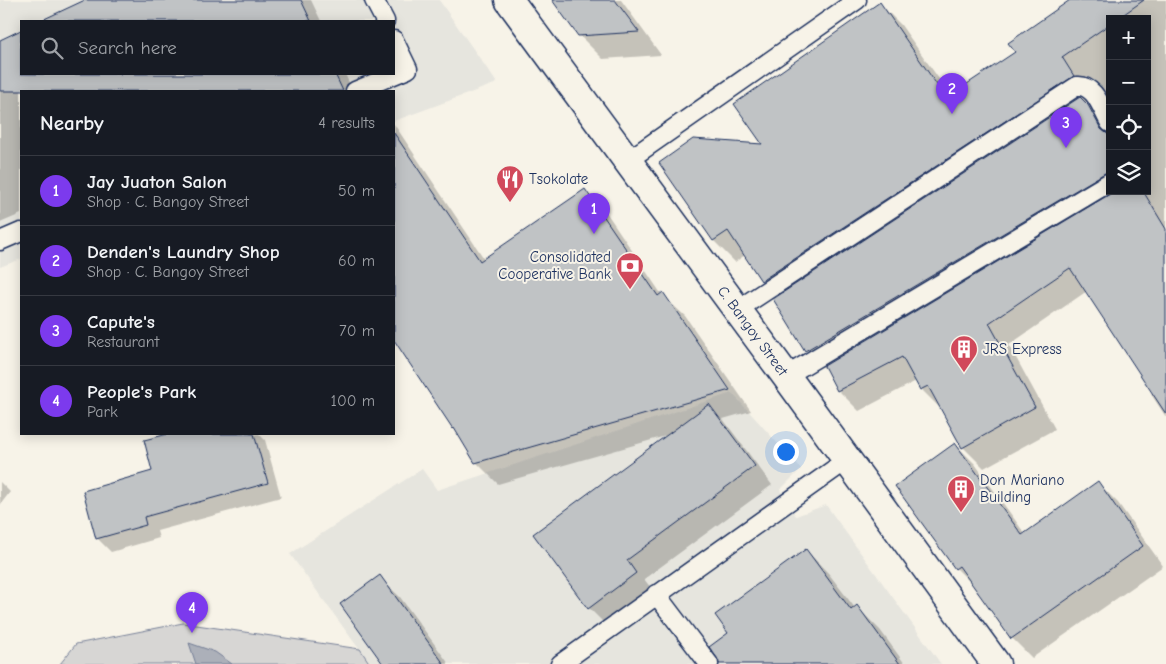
<!DOCTYPE html>
<html lang="en">
<head>
<meta charset="utf-8">
<style>
	:root { --surface:#171b24; --page:#242831; --text:#f1f3f6; --muted:#9ea1a6; --line:#363941; --accent:#7c3aed }
	body { margin:0; font-family:"Comic Neue",sans-serif; background:var(--page); color:var(--text) }
	.controls { position:absolute; right:15px; top:15px; display:grid; overflow:hidden; border-radius:0px; box-shadow:0 2px 12px #0003 }
	.controls button { width:45px; height:45px; display:grid; place-items:center; padding:0; border:0; border-bottom:1px solid var(--line); background:var(--surface); color:var(--text); font:25px sans-serif }
	.you { position:absolute; left:785px; top:451px; width:18px; height:18px; margin:-12px; border:4px solid #fff; border-radius:50%; background:#1a73e8; box-shadow:0 0 0 8px #1a73e833 }
	.badge { display:grid; place-items:center; width:32px; height:32px; border-radius:50%; background:var(--accent); color:#fff; font-size:16px; font-weight:700 }
	.pin { position:absolute; translate:-50% -41px; filter:drop-shadow(0 1px 2px #0008) }
	.pin::after { content:''; position:absolute; top:26px; width:18px; height:15px; background:inherit; clip-path:polygon(0 0,100% 0,50% 100%) }
	.list { margin:0; padding:0; list-style:none }
	h2 { display:flex; justify-content:space-between; align-items:center; height:65px; margin:0; padding:0 20px; font-size:21px }
	h2 small { font-size:16px; font-weight:400; color:var(--muted) }
	.list li { display:grid; grid-template-columns:32px 1fr auto; gap:15px; align-items:center; box-sizing:border-box; height:70px; padding:0 20px; border-top:1px solid var(--line) }
	.list b { display:block; font-size:19px; white-space:nowrap }
	.list p { margin:0; font-size:16px; white-space:nowrap; color:var(--muted) }
	.list em { font-size:16px; font-style:normal; color:var(--muted) }
	.icon { flex:none; width:28px; height:28px; fill:none; stroke:currentColor; stroke-width:2; stroke-linecap:round; stroke-linejoin:round }
	.map { position:relative; flex:none; width:1166px; height:664px; overflow:hidden }
	.search { position:absolute; background:var(--surface); box-shadow:0 2px 12px #0003; left:20px; top:20px; width:375px; height:55px; display:flex; align-items:center; gap:12px; box-sizing:border-box; padding:0 18px; border-radius:0px; color:var(--muted); font-size:19px }
	.panel { position:absolute; background:var(--surface); box-shadow:0 2px 12px #0003; left:20px; top:90px; width:375px; height:345px; border-radius:0px }
	.map>svg:first-child { display:block }
	.built { fill:#e6e5de; fill-rule:evenodd }
	.green { fill:#d7d6d4; stroke:#798299 }
	.water { fill:#acb0b9; stroke:#727c95 }
	.shadow { fill:#0003; fill-rule:evenodd }
	.building { fill:#c0c3c5; stroke:#1b2f5e }
	.lines { fill:none; stroke-linecap:round; stroke-linejoin:round }
	.lane-casing { stroke:#1b2f5e; stroke-width:21 }
	.secondary-casing { stroke:#1b2f5e; stroke-width:31 }
	.lane { stroke:#f7f3e8; stroke-width:18 }
	.secondary { stroke:#f7f3e8; stroke-width:28 }
	.labels { text-anchor:middle; stroke-width:4; stroke-linejoin:round; paint-order:stroke }
	.poi-label { font-size:15px; fill:#1b2f5e; stroke:#f7f3e8; text-anchor:start }
	.street-label { font-size:15px; fill:#1b2f5e; stroke:#f7f3e8 }
</style>
</head>
<body>
<div class="map">
<svg width="1166" height="664" viewBox="0 0 1166 664">
	<rect width="100%" height="100%" fill="#f7f3e8"/>
	<filter id="ink" filterUnits="userSpaceOnUse"><feTurbulence type="fractalNoise" baseFrequency=".02" numOctaves="2"/><feDisplacementMap in="SourceGraphic" scale="10" xChannelSelector="R" yChannelSelector="G"/><feConvolveMatrix kernelMatrix="1 2 1 2 8 2 1 2 1" color-interpolation-filters="sRGB"/></filter>
	<g filter="url(#ink)">
		<path class="built" d="M0 0H439L497 83 394 121V91H21V259L0 267ZM21 21H394V74H21Z
			M732 393 801 469 780 490 796 516 826 505 941 664H370L290 554 422 469 437 490Z"/>
		<path class="green" d="M183 623 360 649 370 664H60L76 644Z"/>
		<path class="water" d="M189 643 215 652 232 664H196Z"/>
		<path class="shadow" d="M88 0H311L321 21H43Z
			M553 0H621L661 55 603 59 579 35Z
			M1072 0H1166V417L1151 394 1153 392 1087 291 1009 345 1055 429 984 468 963 447 942 410 921 389 916 381 859 411 838 390 827 371 806 350 779 297 762 280 745 255 735 262 714 241 661 163 765 145 880 4 901 25 951 96 1017 53ZM1110 19H1147V191H1110V128L1085 103 1093 98 1100 96 1110 99Z
			M21 31V74H345L351 87 343 91H21V214L0 223V41Z
			M394 124 485 260 585 191 606 212 662 295 685 316 751 411 723 419 772 485 644 579 654 592 607 626 589 608 669 435 498 484 476 462 394 338Z
			M173 434H181L190 443 224 434H259L265 440 281 497 157 531 159 538 111 552 97 538 154 472 145 441Z
			M955 444 975 464 1025 534 1098 483 1118 503 1163 566 1032 658 1012 638 976 588 956 568Z
			M0 482 10 492 0 505Z
			M806 550 829 574 855 608 857 607 880 630 905 664H721L729 633Z
			M379 577 400 597 449 664H385Z"/>
		<path class="building" d="M85 0H301L311 21H40Z
			M552 0H615L639 32 578 36Z
			M1070 0H1144L1117 19H1110V24L1062 57 1074 76 761 281 728 231 713 241 659 163 693 139 762 144 734 104 880 2 946 98 1015 52 1008 43Z
			M21 30V74H335L343 91H0V40Z
			M1080 97 1088 105 1101 129 1110 136V171L1105 173 805 351 773 299Z
			M394 133 480 261 585 189 658 296 663 292 730 390 475 463 454 428 453 429 394 340Z
			M1115 191H1143L1166 229V414L1070 268 989 323 1035 407 962 448 928 386 920 390 902 357 837 391 824 366Z
			M709 404 755 466 627 560 636 573 588 609 533 534Z
			M168 434H254L268 483 144 517 146 525 96 539 83 491 152 471 144 440Z
			M955 443 1022 535 1098 481 1143 546 1011 639 959 566 955 569 895 486Z
			M806 549 851 610 857 605 900 664H719L717 658 709 647 728 633 715 615Z
			M380 575 444 664H383L340 604Z"/>
		<g class="lines">
			<g class="lane-casing">
				<path id="lane" d="M374 0 385 21
					M355 91 408 69 394 40
					M627 161 857 0
					M0 241 21 232
					M737 310 1077 86C1095 84 1102 110 1110 123
					M786 376 1110 182
					M656 594 709 664
					M560 664 847 460"/>
			</g>
			<g class="secondary-casing">
				<g id="secondary">
					<path id="s1" d="M509 0 786 376 996 664"/>
				</g>
			</g>
			<use href="#lane" class="lane"/>
			<use href="#secondary" class="secondary"/>
		</g>
	</g>
	<defs>
		<g id="restaurant-pin" transform="scale(1.4375)"><path d="M0 17L-7.5 6A9.5 9.5 0 1 1 7.5 6Z" fill="#d1495b" stroke="#f7f3e8"/><path d="M-5-6h1v4h1v-4h1v4h1v-4h1v5L-1.5 .5V6h-2V.5L-5-1ZM5-6V6H3V1.5H1.5Q1.5-4 5-6Z" fill="#fff"/></g>
		<g id="bank-pin" transform="scale(1.4375)"><path d="M0 17L-7.5 6A9.5 9.5 0 1 1 7.5 6Z" fill="#d1495b" stroke="#f7f3e8"/><path d="M-6-4H6V4H-6ZM0-2.3a2.3 2.3 0 1 0 0 4.6a2.3 2.3 0 1 0 0-4.6Z" fill="#fff"/></g>
		<g id="building-pin" transform="scale(1.4375)"><path d="M0 17L-7.5 6A9.5 9.5 0 1 1 7.5 6Z" fill="#d1495b" stroke="#f7f3e8"/><path d="M-4-6H4V6H1V3H-1V6H-4ZM-2.5-4.3h1.7v1.8h-1.7ZM.8-4.3h1.7v1.8H.8ZM-2.5-1h1.7V.8h-1.7ZM.8-1h1.7V.8H.8Z" fill="#fff"/></g>
	</defs>
	<g fill-rule="evenodd">
		<use href="#restaurant-pin" x="510" y="179"/>
		<use href="#bank-pin" x="630" y="266"/>
		<use href="#building-pin" x="964" y="349"/>
		<use href="#building-pin" x="961" y="489"/>
	</g>
	<g class="labels">
		<g class="poi-label">
			<text x="529" y="184">Tsokolate</text>
			<text x="611" y="262" text-anchor="end">Consolidated<tspan x="611" dy="17">Cooperative Bank</tspan></text>
			<text x="983" y="354">JRS Express</text>
			<text x="980" y="485">Don Mariano<tspan x="980" dy="17">Building</tspan></text>
		</g>
		<g class="street-label">
			<text dy="5" stroke="none"><textPath href="#s1" startOffset="411">C. Bangoy Street</textPath></text>
		</g>
	</g>
</svg>
<div class="controls">
<button>+</button>
<button>−</button>
<button><svg class="icon" aria-label="locate" viewBox="0 0 24 24"><circle cx="12" cy="12" r="6"/><path d="M12 2v4M12 18v4M2 12h4M18 12h4"/></svg></button>
<button><svg class="icon" aria-label="layers" viewBox="0 0 24 24"><path d="M12 4l9 5-9 5-9-5zM3 14l9 5 9-5"/></svg></button>
</div>
<div class="you"></div>
<div class="pin badge" style="left:594px;top:234px">1</div>
<div class="pin badge" style="left:952px;top:114px">2</div>
<div class="pin badge" style="left:1066px;top:148px">3</div>
<div class="pin badge" style="left:192px;top:633px">4</div>
<div class="search"><svg class="icon" aria-label="search" viewBox="0 0 24 24"><circle cx="10" cy="10" r="6"/><path d="M15 15l6 6"/></svg>Search here</div>
<section class="panel">
<h2>Nearby<small>4 results</small></h2>
<ul class="list">
<li><span class="badge">1</span><div><b>Jay Juaton Salon</b><p>Shop · C. Bangoy Street</p></div><em>50 m</em></li>
<li><span class="badge">2</span><div><b>Denden's Laundry Shop</b><p>Shop · C. Bangoy Street</p></div><em>60 m</em></li>
<li><span class="badge">3</span><div><b>Capute's</b><p>Restaurant</p></div><em>70 m</em></li>
<li><span class="badge">4</span><div><b>People's Park</b><p>Park</p></div><em>100 m</em></li>
</ul>
</section>
</div>
</body>
</html>
